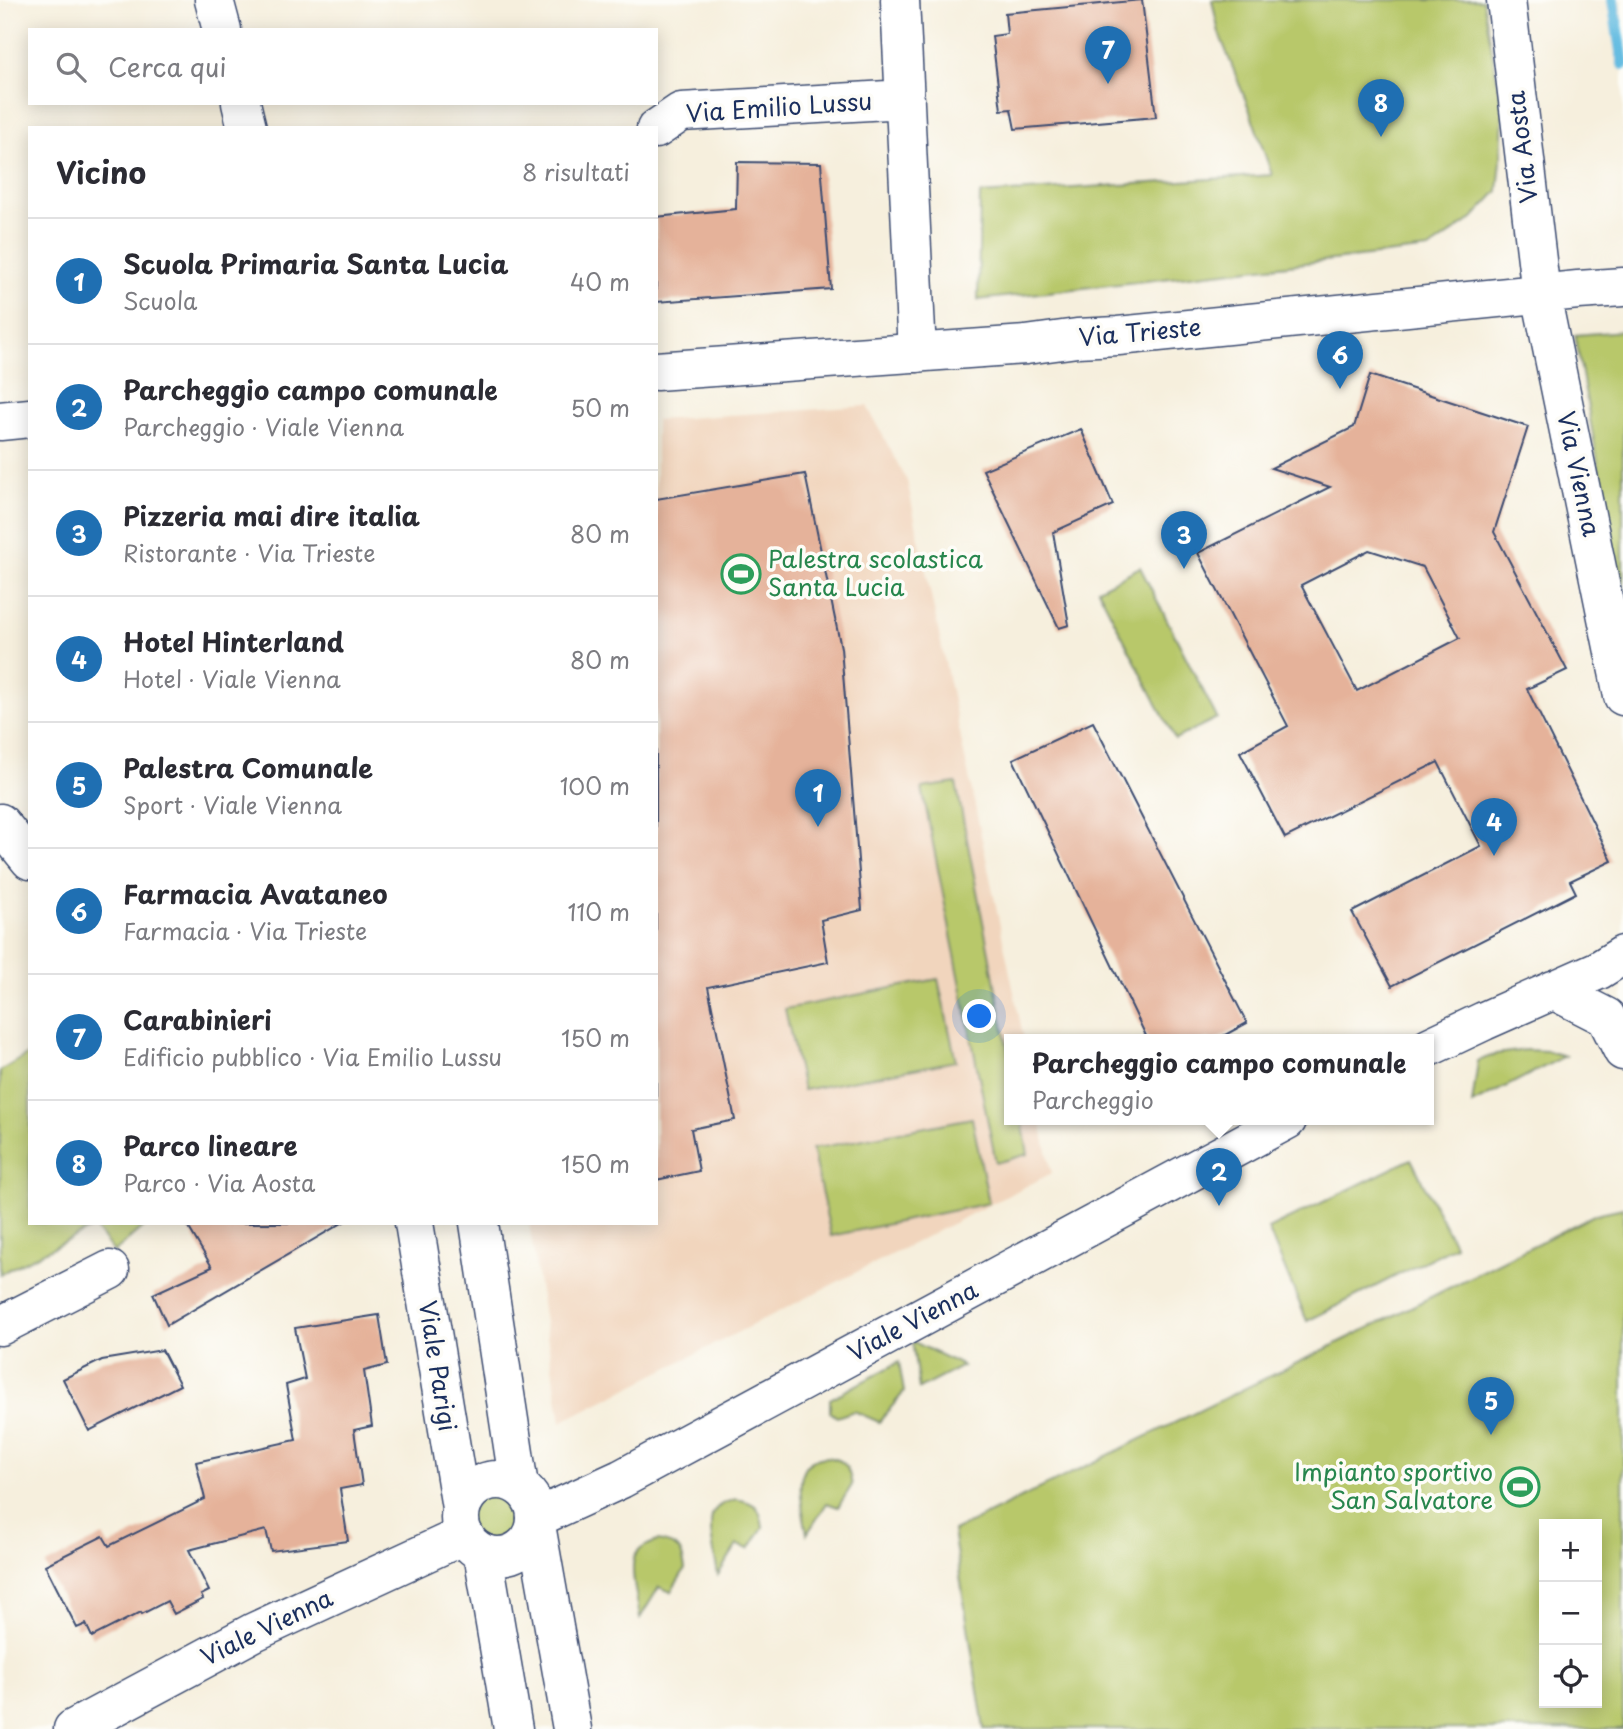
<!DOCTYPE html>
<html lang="it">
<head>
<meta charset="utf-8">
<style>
	:root { --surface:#fff; --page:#f2f2f3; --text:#2b2b33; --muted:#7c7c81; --line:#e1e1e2; --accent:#1f6fb2 }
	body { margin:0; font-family:"Playpen Sans",sans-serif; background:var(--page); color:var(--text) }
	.controls { position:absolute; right:21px; bottom:21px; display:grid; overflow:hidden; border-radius:0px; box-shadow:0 4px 18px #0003 }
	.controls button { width:63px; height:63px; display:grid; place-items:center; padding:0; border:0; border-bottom:2px solid var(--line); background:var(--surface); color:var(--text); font:35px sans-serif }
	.you { position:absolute; left:980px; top:1017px; width:24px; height:24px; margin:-18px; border:5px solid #fff; border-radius:50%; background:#1a73e8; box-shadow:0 0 0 10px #1a73e833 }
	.badge { display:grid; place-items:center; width:46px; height:46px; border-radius:50%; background:var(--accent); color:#fff; font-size:23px; font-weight:700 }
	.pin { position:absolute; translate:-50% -58px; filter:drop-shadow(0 2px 4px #0008) }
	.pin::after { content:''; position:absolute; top:37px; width:24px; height:21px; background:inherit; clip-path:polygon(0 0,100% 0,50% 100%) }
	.popup { position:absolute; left:1004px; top:1034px; width:430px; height:91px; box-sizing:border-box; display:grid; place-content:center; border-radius:0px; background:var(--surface); filter:drop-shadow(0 2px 5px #0005); font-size:23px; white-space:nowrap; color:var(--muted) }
	.popup b { font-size:26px; color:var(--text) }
	.popup::after { content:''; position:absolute; left:50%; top:100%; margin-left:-14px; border:14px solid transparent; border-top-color:var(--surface) }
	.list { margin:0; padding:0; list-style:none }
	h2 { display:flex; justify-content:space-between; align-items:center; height:91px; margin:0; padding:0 28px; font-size:30px }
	h2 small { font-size:23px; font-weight:400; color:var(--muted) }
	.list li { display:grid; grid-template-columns:46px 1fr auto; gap:21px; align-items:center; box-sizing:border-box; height:126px; padding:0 28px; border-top:2px solid var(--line) }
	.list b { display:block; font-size:26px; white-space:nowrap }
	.list p { margin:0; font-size:23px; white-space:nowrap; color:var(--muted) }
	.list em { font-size:23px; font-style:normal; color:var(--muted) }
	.icon { flex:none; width:38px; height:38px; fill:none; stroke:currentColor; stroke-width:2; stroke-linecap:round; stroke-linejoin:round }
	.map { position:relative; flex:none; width:1623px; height:1729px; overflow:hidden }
	.search { position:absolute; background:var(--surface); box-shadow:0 4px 18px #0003; left:28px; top:28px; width:630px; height:77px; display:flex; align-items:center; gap:18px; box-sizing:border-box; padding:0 24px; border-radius:0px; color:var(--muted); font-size:26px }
	.panel { position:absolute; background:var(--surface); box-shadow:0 4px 18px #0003; left:28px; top:126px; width:630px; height:1099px; border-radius:0px }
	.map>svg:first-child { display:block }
	.built { fill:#f1d5bd }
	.green { fill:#b8c86b; stroke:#6a7c64; stroke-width:2; fill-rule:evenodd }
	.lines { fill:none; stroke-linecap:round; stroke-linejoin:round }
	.stream { stroke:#64bce1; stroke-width:12 }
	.building { fill:#e5b29a; fill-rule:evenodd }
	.street-casing { stroke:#3c4c71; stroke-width:41 }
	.secondary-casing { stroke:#3c4c71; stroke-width:41 }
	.street { stroke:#fff; stroke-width:38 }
	.secondary { stroke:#fff; stroke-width:38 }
	.labels { text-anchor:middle; stroke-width:7; stroke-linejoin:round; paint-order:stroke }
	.street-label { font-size:24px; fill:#1b2f5e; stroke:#fdfcf7 }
	.leisure-label { font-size:24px; fill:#27864d; stroke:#fdfcf7; text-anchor:start }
</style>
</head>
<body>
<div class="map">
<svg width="1623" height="1729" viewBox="0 0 1623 1729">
	<rect width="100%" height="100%" fill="#fdfcf7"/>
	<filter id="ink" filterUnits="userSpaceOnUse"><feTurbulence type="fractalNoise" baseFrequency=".0143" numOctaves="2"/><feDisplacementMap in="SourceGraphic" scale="14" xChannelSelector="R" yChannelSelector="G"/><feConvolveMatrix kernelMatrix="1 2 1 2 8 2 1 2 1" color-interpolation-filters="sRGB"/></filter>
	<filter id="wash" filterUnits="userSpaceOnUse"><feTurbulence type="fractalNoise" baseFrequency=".00686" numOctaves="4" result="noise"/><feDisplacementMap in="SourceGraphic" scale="28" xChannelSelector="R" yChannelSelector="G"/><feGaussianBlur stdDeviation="1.57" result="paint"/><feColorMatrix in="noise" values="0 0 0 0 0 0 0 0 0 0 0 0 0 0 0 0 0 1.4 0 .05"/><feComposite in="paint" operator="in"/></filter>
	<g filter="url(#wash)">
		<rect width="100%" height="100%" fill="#f6efdd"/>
		<path class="built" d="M867 406 907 481 1024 1040H1009V1120H1040L1052 1173 561 1422 529 1223H656V420Z"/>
		<path class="green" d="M1212 0H1483L1503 112 1501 161 1498 191 1473 218 1429 249 978 300 980 194 1272 175 1250 111 1219 33Z
			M1623 331V604L1575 335Z
			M1140 567 1217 718 1175 739 1098 589Z
			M956 783 1009 1056V1120H1022L1028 1154 996 1163 922 788Z
			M938 979 956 1061 803 1090 785 1009Z
			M1526 1050 1547 1051 1565 1056 1472 1104 1478 1061 1496 1054Z
			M30 1053V1223H147L114 1252 94 1227 0 1274V1071Z
			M972 1118 989 1203 831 1236 812 1149Z
			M1411 1159 1455 1246 1307 1321 1268 1229Z
			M1623 1208V1729H984L953 1531 1385 1320 1596 1214ZM1544 1524H1597V1703H1544Z
			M912 1341 963 1366 919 1389Z
			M899 1362 904 1392 879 1422 854 1411 837 1417 830 1412V1399Z
			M825 1457C846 1460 848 1465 852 1485L838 1507 827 1503 807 1534C804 1513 791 1471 814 1460 818 1458 821 1458 825 1457Z
			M508 1481 527 1493 524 1546 503 1556 463 1533 474 1488Z
			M736 1499C757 1503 760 1507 763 1527L749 1549 737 1545 718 1575C716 1560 707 1527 713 1513 718 1504 727 1502 736 1499Z
			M658 1541C679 1545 682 1549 685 1569L671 1592 659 1587 640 1618C638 1602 629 1569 635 1556 640 1547 649 1544 658 1541Z"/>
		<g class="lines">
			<path class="stream" d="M1613 0 1623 64"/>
		</g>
		<g id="blocks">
			<path class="building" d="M1142 0 1156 117 1015 129 1011 109 1001 110 992 36 1007 34 1005 13Z
				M737 162 821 163 831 289 656 302V217L736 209Z
				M1370 375 1528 427 1494 532 1567 670 1527 689 1612 861 1570 881 1576 893 1392 986 1352 912 1481 846 1438 762 1285 838 1240 752 1288 726 1198 553 1330 487 1271 468 1354 427ZM1369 550 1423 567 1460 638 1357 691 1301 585Z
				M1081 429 1113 505 1053 532 1069 625 1059 628 983 470Z
				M805 474 841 648 862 910 821 920 828 962 708 987 735 1120 691 1129 699 1171 656 1180V499Z
				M1093 722 1247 1023 1216 1040H1148L1013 759Z
				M186 1223H342L167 1325 153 1294 212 1267Z
				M379 1315 387 1365 364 1371 372 1426 354 1430 362 1485 340 1489 348 1541 271 1551 266 1530 189 1550 209 1591 201 1595 203 1599 174 1614 167 1601 142 1614 141 1612 92 1637 86 1624 77 1628 45 1565 103 1536 109 1546 205 1499 196 1462 296 1440 286 1385 305 1379 295 1328Z
				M162 1350 180 1385 89 1431 63 1379 102 1360Z"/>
		</g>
	</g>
	<g filter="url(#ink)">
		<use href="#blocks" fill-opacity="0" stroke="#3c4c71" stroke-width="2"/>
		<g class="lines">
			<g class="street-casing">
				<path id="street" d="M900 0 917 353
					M1506 0 1541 294 1623 696
					M656 129 681 112 905 99
					M0 823 30 860
					M1553 990 1606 1017 1623 1051
					M1429 1047 1484 1021 1599 970 1623 955
					M0 1326 110 1270
					M536 1518 621 1479 1287 1120
					M73 1729 254 1632 449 1542 465 1536"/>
			</g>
			<g class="secondary-casing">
				<path id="secondary" d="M214 0 222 30
					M241 103 247 128
					M656 371 1026 345 1077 338 1118 336 1578 290 1623 287
					M0 421 30 418
					M414 1223 461 1508
					M479 1223 519 1486
					M460 1518a38 38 0 1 1 76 0a38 38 0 1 1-76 0Z
					M536 1525 572 1729
					M483 1553 513 1729"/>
			</g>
			<use href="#street" class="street"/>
			<use href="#secondary" class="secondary"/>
		</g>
	</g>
	<defs>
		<g id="stadium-ring" transform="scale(2.0125)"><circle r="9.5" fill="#fdfcf7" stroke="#2e9e5b" stroke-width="1.5"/><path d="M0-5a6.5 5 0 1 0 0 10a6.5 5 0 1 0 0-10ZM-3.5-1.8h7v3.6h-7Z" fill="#2e9e5b"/></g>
	</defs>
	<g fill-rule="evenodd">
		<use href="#stadium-ring" x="741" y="574"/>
		<use href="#stadium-ring" x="1520" y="1487"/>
	</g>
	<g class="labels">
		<g class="street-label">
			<text transform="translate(779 108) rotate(-4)" y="8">Via Emilio Lussu</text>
			<text transform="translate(1523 147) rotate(-97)" y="8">Via Aosta</text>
			<text transform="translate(1140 333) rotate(-5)" y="8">Via Trieste</text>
			<text transform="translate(1578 474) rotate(78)" y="8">Via Vienna</text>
			<text transform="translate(913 1322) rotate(-28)" y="8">Viale Vienna</text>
			<text transform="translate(437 1366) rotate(81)" y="8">Viale Parigi</text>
			<text transform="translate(267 1628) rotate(-26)" y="8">Viale Vienna</text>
		</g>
		<g class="leisure-label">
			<text x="768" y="568">Palestra scolastica<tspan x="768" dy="28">Santa Lucia</tspan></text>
			<text x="1493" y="1481" text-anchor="end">Impianto sportivo<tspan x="1493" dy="28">San Salvatore</tspan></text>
		</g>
	</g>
</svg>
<div class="controls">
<button>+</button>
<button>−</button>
<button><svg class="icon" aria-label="locate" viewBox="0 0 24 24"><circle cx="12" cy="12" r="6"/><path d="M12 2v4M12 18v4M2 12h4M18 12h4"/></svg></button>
</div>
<div class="you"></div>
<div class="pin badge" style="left:818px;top:827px">1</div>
<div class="pin badge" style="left:1219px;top:1206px">2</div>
<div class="popup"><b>Parcheggio campo comunale</b>Parcheggio</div>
<div class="pin badge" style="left:1184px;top:569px">3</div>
<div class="pin badge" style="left:1494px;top:856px">4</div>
<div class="pin badge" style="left:1491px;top:1435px">5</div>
<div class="pin badge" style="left:1340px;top:389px">6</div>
<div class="pin badge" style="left:1108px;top:84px">7</div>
<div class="pin badge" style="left:1381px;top:137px">8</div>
<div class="search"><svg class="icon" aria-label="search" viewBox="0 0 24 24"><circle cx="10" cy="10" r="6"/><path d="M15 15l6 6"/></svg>Cerca qui</div>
<section class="panel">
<h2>Vicino<small>8 risultati</small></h2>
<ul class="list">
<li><span class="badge">1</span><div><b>Scuola Primaria Santa Lucia</b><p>Scuola</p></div><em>40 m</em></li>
<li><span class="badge">2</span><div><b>Parcheggio campo comunale</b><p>Parcheggio · Viale Vienna</p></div><em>50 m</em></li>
<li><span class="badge">3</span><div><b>Pizzeria mai dire italia</b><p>Ristorante · Via Trieste</p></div><em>80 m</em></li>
<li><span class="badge">4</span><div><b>Hotel Hinterland</b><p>Hotel · Viale Vienna</p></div><em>80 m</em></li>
<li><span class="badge">5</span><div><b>Palestra Comunale</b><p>Sport · Viale Vienna</p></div><em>100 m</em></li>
<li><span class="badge">6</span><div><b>Farmacia Avataneo</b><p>Farmacia · Via Trieste</p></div><em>110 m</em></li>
<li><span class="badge">7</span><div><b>Carabinieri</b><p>Edificio pubblico · Via Emilio Lussu</p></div><em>150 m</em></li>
<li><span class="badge">8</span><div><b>Parco lineare</b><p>Parco · Via Aosta</p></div><em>150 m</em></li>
</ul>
</section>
</div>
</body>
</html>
